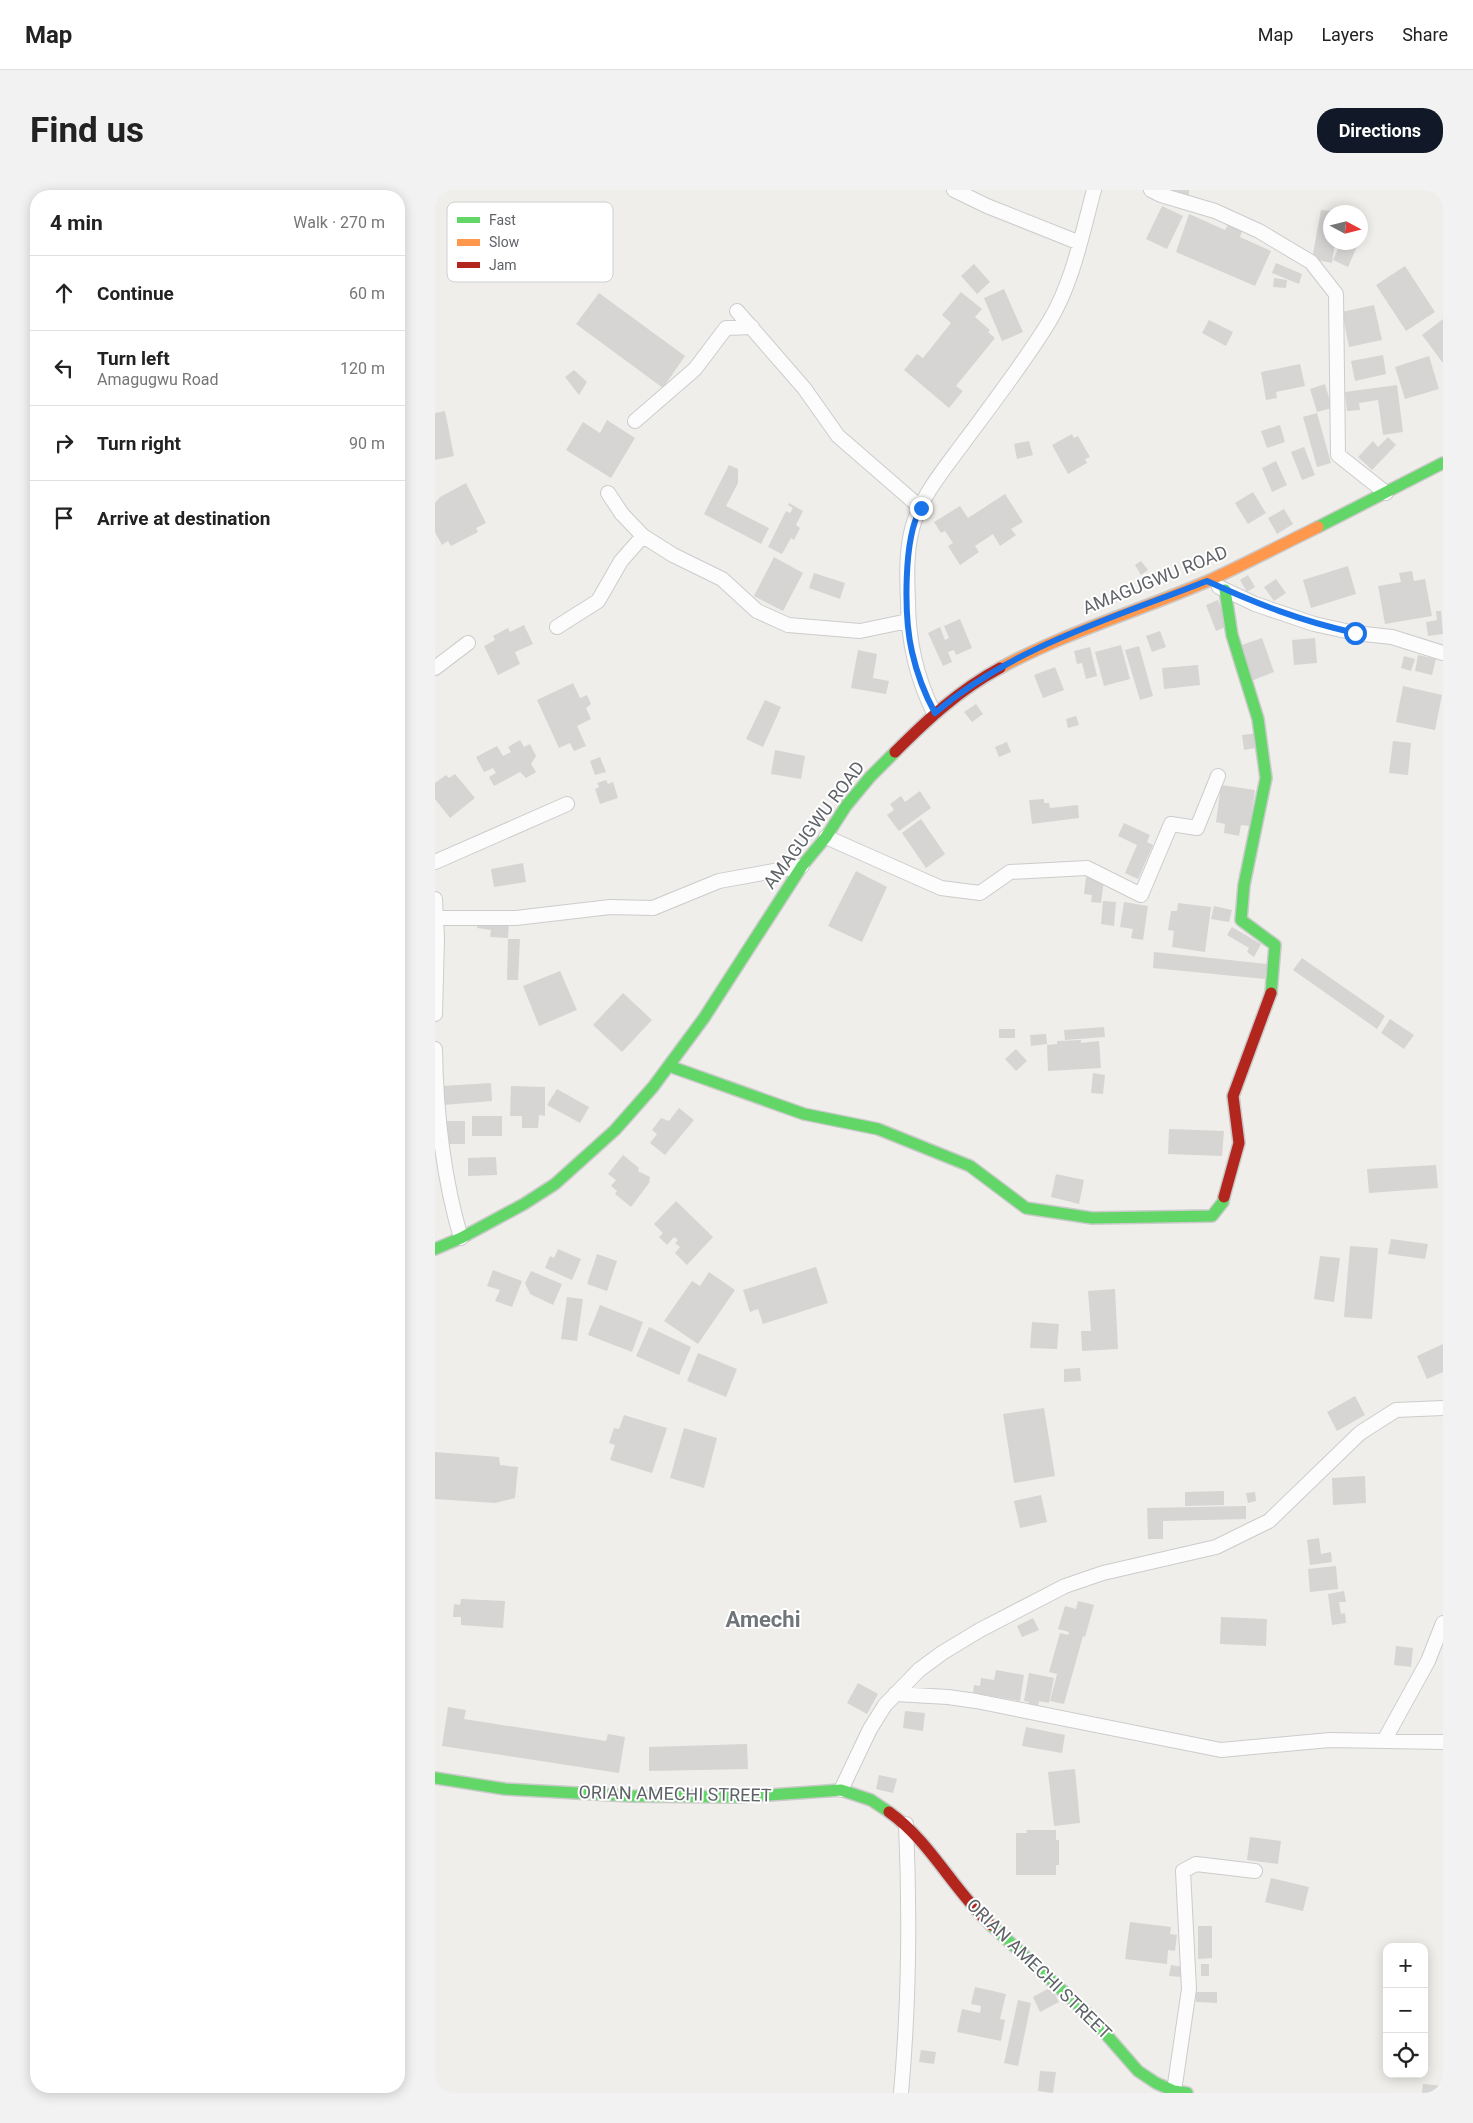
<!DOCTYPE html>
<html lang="en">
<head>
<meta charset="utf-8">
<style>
	:root { --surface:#fff; --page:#f2f2f2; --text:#222; --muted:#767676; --line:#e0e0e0; --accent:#111827 }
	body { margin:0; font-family:Roboto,sans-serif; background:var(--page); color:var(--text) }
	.controls { position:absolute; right:15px; bottom:15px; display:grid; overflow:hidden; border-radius:10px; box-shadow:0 2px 12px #0003 }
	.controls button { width:45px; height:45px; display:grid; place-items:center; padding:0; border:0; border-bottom:1px solid var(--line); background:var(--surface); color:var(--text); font:25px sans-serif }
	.compass { position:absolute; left:888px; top:15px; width:45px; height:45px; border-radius:50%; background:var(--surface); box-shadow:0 2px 12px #0003; rotate:97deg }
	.stop { position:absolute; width:15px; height:15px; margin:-11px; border:4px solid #1a73e8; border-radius:50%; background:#fff }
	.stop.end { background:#1a73e8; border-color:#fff; box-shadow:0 1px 5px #0008 }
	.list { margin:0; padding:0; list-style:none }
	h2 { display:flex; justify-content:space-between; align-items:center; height:65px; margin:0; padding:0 20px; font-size:21px }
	h2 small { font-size:16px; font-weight:400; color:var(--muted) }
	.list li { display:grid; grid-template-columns:32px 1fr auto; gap:15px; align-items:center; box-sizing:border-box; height:75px; padding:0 20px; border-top:1px solid var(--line) }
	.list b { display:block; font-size:19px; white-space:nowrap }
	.list p { margin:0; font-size:16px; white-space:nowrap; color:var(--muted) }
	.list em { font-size:16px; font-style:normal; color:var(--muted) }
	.icon { flex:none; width:28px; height:28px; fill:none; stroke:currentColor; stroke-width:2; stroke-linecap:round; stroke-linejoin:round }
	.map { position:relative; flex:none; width:1008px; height:1903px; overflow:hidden; border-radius:20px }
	header { display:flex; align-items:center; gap:30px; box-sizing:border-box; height:70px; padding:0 25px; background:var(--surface); border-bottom:1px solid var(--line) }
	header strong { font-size:24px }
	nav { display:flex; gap:28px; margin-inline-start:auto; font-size:18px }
	.intro { display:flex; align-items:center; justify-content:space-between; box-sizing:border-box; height:120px; padding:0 30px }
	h1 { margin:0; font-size:35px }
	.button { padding:12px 22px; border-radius:20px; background:var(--accent); color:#fff; font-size:18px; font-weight:700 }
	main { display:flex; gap:30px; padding:0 30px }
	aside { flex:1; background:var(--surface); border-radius:20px; box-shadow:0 2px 12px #0003 }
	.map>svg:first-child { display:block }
	.building { fill:#d6d5d3 }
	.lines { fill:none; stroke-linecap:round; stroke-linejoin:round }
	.street-casing { stroke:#cbcccc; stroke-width:16 }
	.fast-casing { stroke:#cacacb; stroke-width:14 }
	.slow-casing { stroke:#cacacb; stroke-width:14 }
	.jam-casing { stroke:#cacacb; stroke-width:14 }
	.street { stroke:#fdfcfc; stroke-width:14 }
	.fast { stroke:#63d668; stroke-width:11 }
	.slow { stroke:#ff974d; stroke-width:11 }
	.jam { stroke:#b3261e; stroke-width:11 }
	.route { stroke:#1a73e8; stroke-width:6 }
	.labels { text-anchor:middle; stroke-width:4; stroke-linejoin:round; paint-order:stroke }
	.street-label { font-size:18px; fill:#5f6368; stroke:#fff }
	.district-label { font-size:22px; font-weight:bold; fill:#70757a; stroke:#fff }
	.key { fill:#fff; stroke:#cfd0d2; stroke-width:1 }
	.key-label { font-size:14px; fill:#5f6368 }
</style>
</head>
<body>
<header>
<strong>Map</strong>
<nav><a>Map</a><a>Layers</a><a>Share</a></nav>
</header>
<div class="intro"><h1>Find us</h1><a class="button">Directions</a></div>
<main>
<aside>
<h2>4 min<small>Walk · 270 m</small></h2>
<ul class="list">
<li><svg class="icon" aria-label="ahead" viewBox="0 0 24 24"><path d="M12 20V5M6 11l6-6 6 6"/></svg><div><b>Continue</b></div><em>60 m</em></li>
<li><svg class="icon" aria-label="left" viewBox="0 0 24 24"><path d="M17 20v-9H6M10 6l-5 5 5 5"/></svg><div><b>Turn left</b><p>Amagugwu Road</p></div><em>120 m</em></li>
<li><svg class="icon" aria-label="right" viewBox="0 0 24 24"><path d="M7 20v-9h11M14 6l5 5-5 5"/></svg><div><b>Turn right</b></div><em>90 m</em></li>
<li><svg class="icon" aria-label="arrive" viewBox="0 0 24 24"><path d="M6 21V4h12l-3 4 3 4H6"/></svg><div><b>Arrive at destination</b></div></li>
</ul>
</aside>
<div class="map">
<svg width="1008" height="1903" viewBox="0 0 1008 1903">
	<rect width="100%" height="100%" fill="#efeeea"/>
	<path class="building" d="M730 0H754V6Z
		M999 0H1008V9L999 1Z
		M727 16 748 26 732 59 711 49Z
		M886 20 896 21V52H900L897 73 877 69Z
		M754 24 790 40 794 33 808 38 805 47 836 61 820 96 741 62Z
		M906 52H924L913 77 898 70Z
		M841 73 867 84 864 94 837 83Z
		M539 74 555 92 542 104 526 86Z
		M970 76 1000 122 971 141 941 95Z
		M839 88 852 90 851 98 838 97Z
		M569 99 588 142 567 151 549 108Z
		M526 102 547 119 540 127 555 140 553 142 560 148 521 196 528 201 514 218 469 180 482 164 488 168 516 133 507 125Z
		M164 103 250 166 228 198 141 134Z
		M939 115 947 150 914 157 907 122Z
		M1008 129V173L987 145Z
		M774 130 798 142 791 156 767 143Z
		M948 165 951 184 920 191 916 171Z
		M994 166 1004 199 970 209 960 177Z
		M865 174 870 196 841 202 842 208 831 210 826 182Z
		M139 180 152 192 144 205 130 187Z
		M890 194 897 218 882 222 875 199Z
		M962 195 968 242 948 245 943 210 924 213 925 220 912 221 910 202Z
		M10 221 19 266 0 270V223Z
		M882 223 896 273 882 277 868 227Z
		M172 230 200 248 176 288 131 260 148 232 165 243Z
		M845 235 850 252 832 258 826 241Z
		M637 244 639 248 643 246 655 267 650 269 652 273 633 284 617 255Z
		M953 247 961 255 937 280 923 267 938 251 943 257Z
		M594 251 598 265 582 269 579 254Z
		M869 257 880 285 867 290 856 262Z
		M841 271 852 295 837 302 827 278Z
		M294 275 303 279V293L291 316 334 338 326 354 269 324Z
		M31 293 51 333 41 338 43 342 16 356 13 351 7 355 0 342V313L5 307Z
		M818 302 831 323 813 334 800 313Z
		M570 304 588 332 576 339 581 345 565 356 558 344 540 356 544 362 525 375 513 356 518 353 510 341 506 343 499 332 525 316 533 328Z
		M354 313 368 321 361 335 365 338 359 350 356 348 347 364 333 357 351 321 355 323 358 318 353 315Z
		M849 319 858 334 842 344 833 328Z
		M339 367 368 383 348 421 319 406Z
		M706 371 713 380 706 385 700 375Z
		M913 376 921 404 876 418 868 390Z
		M977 381 979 391 990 389 997 426 950 434 943 396 966 392 964 383Z
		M379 383 410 393 405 409 374 398Z
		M813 385 820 397 812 402 805 390Z
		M841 389 851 403 839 411 829 397Z
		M783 410 793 436 781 441 771 415Z
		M1001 421H1006L1008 444 993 446 991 432 1002 430Z
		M525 429 537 458 521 465 519 460 513 462 517 472 508 476 493 443 505 437 510 450 514 448 509 436Z
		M89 435 98 454 80 462 85 474 63 485 49 456 60 450 58 446 73 438 75 442Z
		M725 441 731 457 717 462 711 446Z
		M827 448 839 482 816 491 804 456Z
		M880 448 882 473 859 475 857 450Z
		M686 455 695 489 669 496 660 462Z
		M704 456 718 506 705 510 690 460Z
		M655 457 662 486 651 489 647 473 642 474 639 461Z
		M423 460 442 464 438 488 454 491 451 504 416 498Z
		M983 465 1001 469 997 485 980 481Z
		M969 466 980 469 976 481 966 478Z
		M763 475 765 495 729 499 727 478Z
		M620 477 629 500 608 508 599 485Z
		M138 493 145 508 152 505 156 514 151 518 156 529 142 536 151 556 139 561 135 553 124 558 102 510Z
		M968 496 1007 505 1000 540 961 532Z
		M330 510 346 517 328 557 311 549Z
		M541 514 548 524 537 532 529 522Z
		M641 526 644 535 633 538 631 529Z
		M824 543 826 557 809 560 807 545Z
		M85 550 89 557 95 554 101 566 96 574 101 582 91 588 85 582 59 596 54 587 61 583 58 578 49 582 41 567 62 556 68 566 76 562 73 557Z
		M958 551 976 553 973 585 954 583Z
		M572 552 576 562 564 567 560 557Z
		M340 560 370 566 366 589 336 584Z
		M165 567 171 582 160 585 155 571Z
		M20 584 40 608 15 628 0 609V593L11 585 14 588Z
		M171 590 173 594 178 592 183 608 165 614 160 599 164 597 162 593Z
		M786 595 820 600 815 636 806 635 804 646 789 643 790 634 781 632Z
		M485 601 496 618 464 641 452 625 459 620 455 614 466 606 470 612Z
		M609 609V613H614L615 618 643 615 644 628 597 634 594 610Z
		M486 629 510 664 491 678 467 643Z
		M689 633 715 645 712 652 718 655 703 689 690 683 702 655 683 646Z
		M88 673 91 692 59 697 56 679Z
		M421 681 452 697 427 752 393 736Z
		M651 687 669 690 666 713 656 712 657 705 649 704Z
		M668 711 681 712 679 736 666 734Z
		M689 712 713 716 708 750 696 748 698 739 685 737Z
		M743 713 776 717 770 762 737 757 739 741 733 740 736 721H742Z
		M779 716 797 720 794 732 776 729Z
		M43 729 74 732 73 748 55 747 56 740 42 738Z
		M797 737 826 754 819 767 812 762 814 758 792 745Z
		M73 749H85L83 790H72Z
		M719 762 832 774 830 789 718 778Z
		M867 768 950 826 942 839 858 780Z
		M125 781 142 820 104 836 88 796Z
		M188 803 217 830 187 862 158 835Z
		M955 829 979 845 969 859 946 843Z
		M669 837 670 847 630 850 629 840Z
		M564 839H580V848H564Z
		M611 844 612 854 596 856 595 845Z
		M646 850V853L664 851 666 878 613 881 612 855 622 854V851Z
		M581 859 592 871 581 881 570 869Z
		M658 883 670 885 668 904 656 903Z
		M56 893 57 911 8 915 7 896Z
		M76 896 110 897V926L104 925 103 938H87V926H75Z
		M122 899 154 917 145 933 112 915Z
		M244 918 259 930 230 965 215 953 222 944 217 940 226 928 234 931Z
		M37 926H67V946H37Z
		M12 931H30V954H12Z
		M734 939 789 941 787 966 733 964Z
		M188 965 204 978 203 981 215 987 214 993 196 1017 180 1004 182 1001 176 996 181 990 173 984Z
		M61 967 62 985 33 986V968Z
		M1001 975 1003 998 934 1003 932 979Z
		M621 984 649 990 644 1014 616 1007Z
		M241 1011 278 1047 252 1075 240 1063 245 1057 240 1053 243 1050 239 1047 232 1055 224 1047 228 1043 219 1034Z
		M956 1049 993 1054 990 1069 953 1064Z
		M915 1056 943 1058 937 1129 909 1127Z
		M123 1059 146 1069 137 1090 110 1078 115 1066 119 1068Z
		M162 1064 182 1071 172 1101 152 1094Z
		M885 1066 905 1068 899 1112 879 1109Z
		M381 1077 393 1113 328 1134 323 1119 315 1122 308 1100Z
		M58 1080 87 1091 77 1117 60 1111 65 1100 52 1096Z
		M96 1081 127 1094 118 1115 95 1104 90 1093Z
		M274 1082 300 1100 263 1154 229 1131 257 1091 265 1096Z
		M680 1099 683 1159 647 1161 646 1141H656L653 1101Z
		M132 1107 148 1109 142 1151 126 1149Z
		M165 1115 208 1132 197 1162 153 1145Z
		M597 1132 624 1134 622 1159 595 1158Z
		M214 1137 256 1157 244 1185 201 1166Z
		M1008 1154V1182L992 1189 982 1166Z
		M263 1163 302 1179 291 1207 252 1191Z
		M645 1178 646 1191 629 1192V1179Z
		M920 1206 930 1225 902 1241 892 1222Z
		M609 1218 620 1286 579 1293 568 1224Z
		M189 1225 232 1238 217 1283 175 1270 180 1255 174 1253 179 1238 184 1239Z
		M249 1238 282 1248 269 1298 235 1288Z
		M0 1262 64 1267 65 1275 83 1277 80 1308 60 1313 0 1309Z
		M930 1286 931 1313 898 1315 897 1288Z
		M789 1301V1315L750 1316V1302Z
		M820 1302 821 1311 813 1313 811 1303Z
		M606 1305 612 1332 585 1338 579 1311Z
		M811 1316V1329L728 1331V1349H713L712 1318Z
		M884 1348 886 1364 896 1362 897 1372 875 1375 872 1350Z
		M901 1376 903 1399 875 1402 873 1379Z
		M909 1401 911 1412H904L906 1424 910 1423 911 1433 897 1435 893 1404Z
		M26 1409 70 1411 68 1438 26 1435V1427H18L19 1414 25 1415Z
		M643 1411 659 1415 650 1447 648 1446 629 1514 615 1511 622 1484 614 1482 625 1443 633 1445 634 1442 623 1439 630 1416 641 1419Z
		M786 1427 832 1429 831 1456 785 1454Z
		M598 1428 604 1440 587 1447 582 1436Z
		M961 1456 978 1458 976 1477 959 1475Z
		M561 1480 589 1485 585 1511 538 1503 539 1495 545 1496 546 1488 559 1490Z
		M594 1483 619 1488 614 1513 604 1511 603 1517 593 1515 594 1512 589 1511Z
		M423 1493 443 1504 432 1524 412 1513Z
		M13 1517 31 1520 29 1529 171 1551 173 1544 190 1547 184 1583 7 1556Z
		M470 1521 490 1523 488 1541 468 1538Z
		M591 1537 630 1545 627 1563 587 1556Z
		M312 1554 313 1579 214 1581V1557Z
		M640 1579 645 1633 619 1636 613 1582Z
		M444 1585 462 1589 458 1603 441 1599Z
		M591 1640H621V1650H624V1675H621V1685H581V1643H592Z
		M815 1647 846 1651 843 1674 812 1670Z
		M836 1688 874 1697 868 1721 830 1712Z
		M695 1732 736 1737 735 1744 742 1745 740 1761 733 1760 732 1774 690 1769Z
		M763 1736H777V1768L763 1769Z
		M766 1774H774V1786H766Z
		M736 1775 748 1777 746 1787 734 1786Z
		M540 1797 571 1804 565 1829 570 1830 566 1851 522 1842 527 1819 545 1823 546 1816 536 1814Z
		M616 1797 624 1812 605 1822 598 1807Z
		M761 1802H782V1813L761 1812Z
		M583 1810 596 1813 583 1876 569 1873Z
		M486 1860 501 1862 499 1874 484 1872Z
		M605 1881 621 1882 618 1903 603 1901Z
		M988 1894 1008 1896V1903H987Z"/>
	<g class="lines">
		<g class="street-casing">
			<path id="street" d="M519 0 552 16 645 53
				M716 0 726 5 780 21 824 41 876 72 901 104 903 265 951 303
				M302 121 369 198 403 246 486 318
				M200 231 260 179 291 138 317 137
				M173 303 187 324 208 346 238 365 287 389 322 421 353 435 425 441 473 431
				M784 397 820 414 879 434 920 443 957 447 1008 463
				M122 437 163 411 186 371 208 346
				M0 478 33 453
				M499 523C481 487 473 451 473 411 472 387 471 363 477 339 485 307 510 278 529 252 558 213 588 174 614 132 638 92 647 44 659 0
				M391 647 506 698 545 703 575 682 652 678 706 705 736 634 762 638 783 586
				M0 672 132 614
				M0 709 2 748 0 824
				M1 728H81L175 717 218 718 284 691 367 676
				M0 859C1 923 8 987 26 1048
				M460 1504 513 1507 541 1511 786 1560 895 1550 1008 1552
				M950 1549 993 1471 1008 1433
				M406 1600 435 1539 450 1515 484 1480 507 1463 545 1440 630 1396 668 1383 781 1357 834 1331 925 1243 961 1220 1008 1218
				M739 1901 754 1799 748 1681 761 1674 820 1681
				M466 1903C474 1814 475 1724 471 1634"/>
		</g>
		<g class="fast-casing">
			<path id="fast" d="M883 337 1008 273
				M790 400 797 445 823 529 831 588 809 695 806 730 840 755 836 803
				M234 876 369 924 443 939 535 976 591 1018 657 1028 777 1026 788 1012 789 1007
				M0 1059 26 1048 89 1014 120 994 180 940 218 897 269 828 367 676 391 647 411 616 435 587 460 562
				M0 1588 70 1599 196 1606 305 1607 406 1600 436 1610 454 1622
				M556 1735 655 1826 703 1881 721 1893 739 1901 752 1903"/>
		</g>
		<g class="slow-casing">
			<path id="slow" d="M565 478C631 442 704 421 773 391 810 374 846 355 883 337"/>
		</g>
		<g class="jam-casing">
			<path id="jam" d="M460 562C492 530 524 500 565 478
				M789 1007 804 953 798 906 836 803
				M454 1622C495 1651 519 1701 556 1735"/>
		</g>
		<use href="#street" class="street"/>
		<use href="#fast" class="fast"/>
		<use href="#slow" class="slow"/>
		<use href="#jam" class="jam"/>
	</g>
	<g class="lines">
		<path class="route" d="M486 318C468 348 469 427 477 462 482 484 489 503 500 523 577 457 678 428 772 391 822 414 866 431 920 443"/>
	</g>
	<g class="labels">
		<g class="street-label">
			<text transform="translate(720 390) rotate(-22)" y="6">AMAGUGWU ROAD</text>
			<text transform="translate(379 635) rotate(-53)" y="6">AMAGUGWU ROAD</text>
			<text transform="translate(240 1604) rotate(1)" y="6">ORIAN AMECHI STREET</text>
			<text transform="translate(604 1779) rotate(44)" y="6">ORIAN AMECHI STREET</text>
		</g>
		<g class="district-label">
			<text x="328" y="1437">Amechi</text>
		</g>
	</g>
	<rect x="12" y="12" width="166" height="80" rx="8" class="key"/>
	<rect x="22" y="27" width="23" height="6" fill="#63d668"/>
	<rect x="22" y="49" width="23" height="7" fill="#ff974d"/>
	<rect x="22" y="72" width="23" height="6" fill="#b3261e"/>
	<g class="key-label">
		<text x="54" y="35">Fast</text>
		<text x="54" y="57">Slow</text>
		<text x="54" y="80">Jam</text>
	</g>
</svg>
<div class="controls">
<button>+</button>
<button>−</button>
<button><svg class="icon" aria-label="locate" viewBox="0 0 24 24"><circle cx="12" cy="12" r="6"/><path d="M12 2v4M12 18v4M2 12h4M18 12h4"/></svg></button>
</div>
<svg class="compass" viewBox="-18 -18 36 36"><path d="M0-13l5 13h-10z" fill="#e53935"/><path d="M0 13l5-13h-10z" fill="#767676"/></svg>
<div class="stop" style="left:920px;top:443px"></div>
<div class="stop end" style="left:486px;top:318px"></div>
</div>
</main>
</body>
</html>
